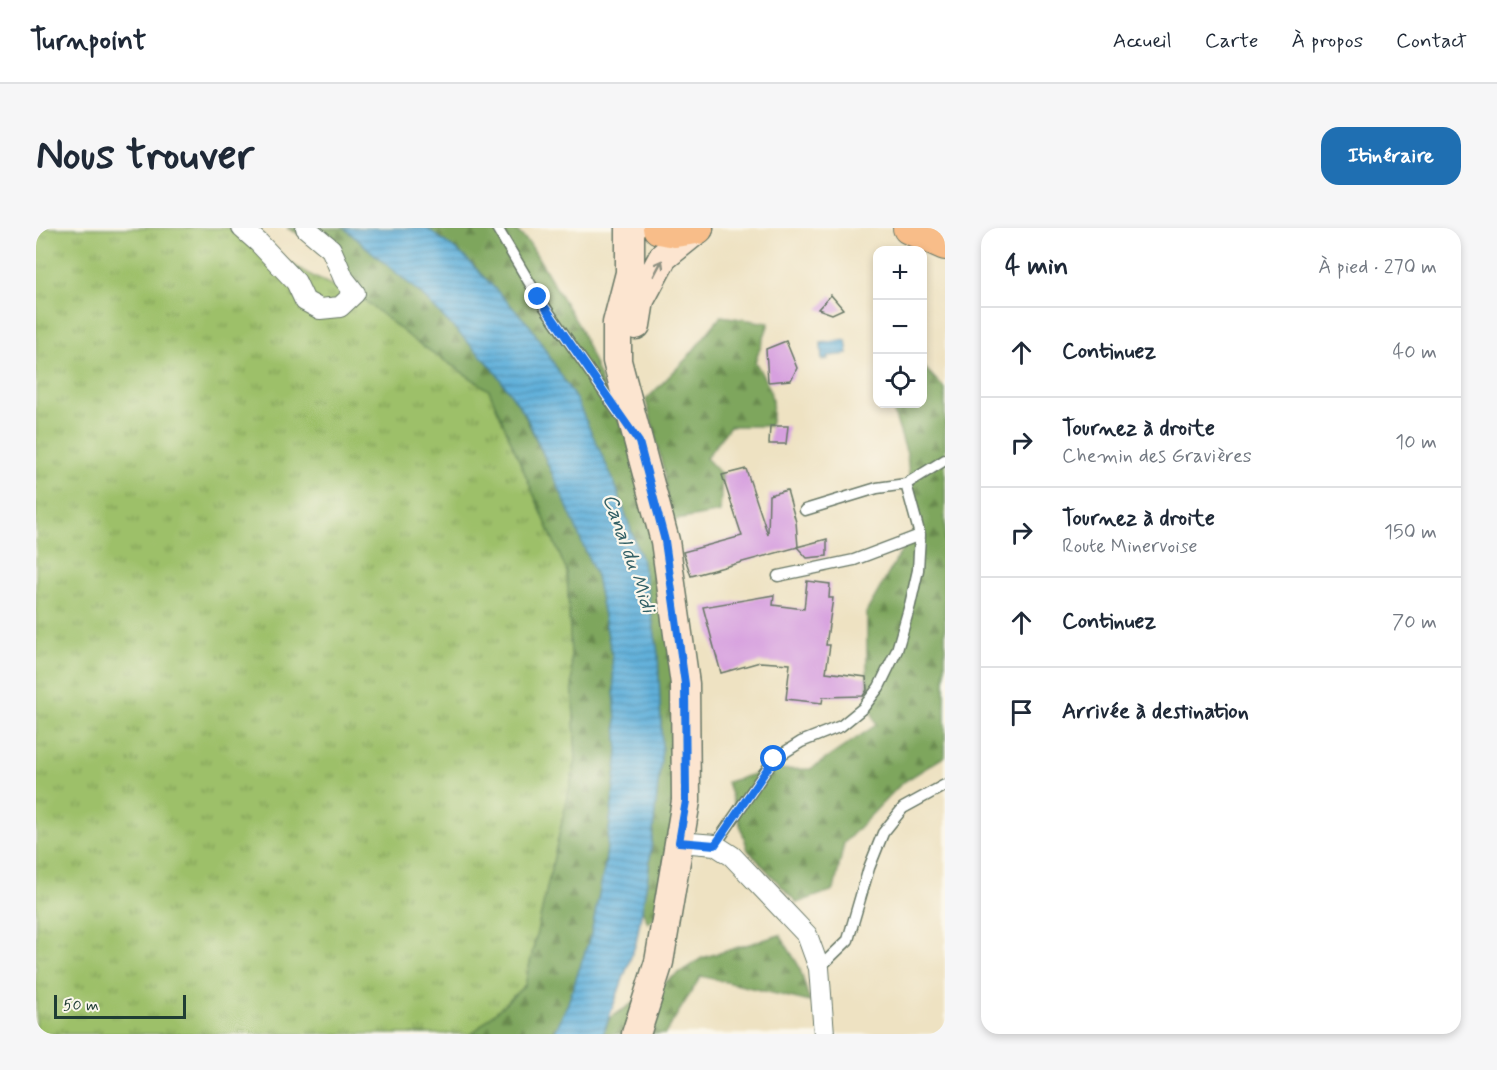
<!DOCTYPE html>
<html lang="fr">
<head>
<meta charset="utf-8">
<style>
	:root { --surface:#fff; --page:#f6f6f7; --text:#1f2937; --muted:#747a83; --line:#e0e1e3; --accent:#1f6fb2 }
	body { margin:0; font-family:Mynerve,sans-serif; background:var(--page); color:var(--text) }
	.controls { position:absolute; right:18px; top:18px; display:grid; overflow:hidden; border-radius:12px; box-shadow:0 3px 9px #0003 }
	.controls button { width:54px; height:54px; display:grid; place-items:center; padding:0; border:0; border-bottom:2px solid var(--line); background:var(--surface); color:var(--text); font:30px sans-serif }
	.scale { position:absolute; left:18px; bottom:15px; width:132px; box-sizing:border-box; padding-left:6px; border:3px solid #1f3d34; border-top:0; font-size:16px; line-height:21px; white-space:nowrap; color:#1f3d34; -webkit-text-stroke:4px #fbf7ec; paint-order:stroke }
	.stop { position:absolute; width:18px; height:18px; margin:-14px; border:4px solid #1a73e8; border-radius:50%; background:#fff }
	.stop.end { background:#1a73e8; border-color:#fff; box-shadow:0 2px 6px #0008 }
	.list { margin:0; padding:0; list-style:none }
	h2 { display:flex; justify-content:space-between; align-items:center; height:78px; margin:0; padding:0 24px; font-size:26px }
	h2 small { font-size:20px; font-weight:400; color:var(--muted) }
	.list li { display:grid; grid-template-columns:39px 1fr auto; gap:18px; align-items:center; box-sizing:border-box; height:90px; padding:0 24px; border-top:2px solid var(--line) }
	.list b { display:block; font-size:22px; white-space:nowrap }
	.list p { margin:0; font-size:20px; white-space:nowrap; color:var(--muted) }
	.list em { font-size:20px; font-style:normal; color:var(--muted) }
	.icon { flex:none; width:33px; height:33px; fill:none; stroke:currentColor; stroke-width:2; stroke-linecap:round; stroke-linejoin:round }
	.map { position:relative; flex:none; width:909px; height:806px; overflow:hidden; border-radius:18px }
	header { display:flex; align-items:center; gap:36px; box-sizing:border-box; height:84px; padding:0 30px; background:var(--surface); border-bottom:2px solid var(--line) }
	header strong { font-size:28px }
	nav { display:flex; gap:33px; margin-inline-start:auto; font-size:21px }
	.intro { display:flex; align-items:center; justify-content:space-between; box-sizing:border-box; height:144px; padding:0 36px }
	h1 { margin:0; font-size:42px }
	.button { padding:15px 27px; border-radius:18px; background:var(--accent); color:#fff; font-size:21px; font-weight:700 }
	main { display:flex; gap:36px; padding:0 36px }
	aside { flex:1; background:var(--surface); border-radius:18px; box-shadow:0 3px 9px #0003 }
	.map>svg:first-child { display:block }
	.grass { fill:url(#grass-tufts); stroke:#5e7e4e; stroke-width:1.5 }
	.forest { fill:url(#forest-firs); stroke:#4e7248; stroke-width:1.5 }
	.water { fill:url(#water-rules); stroke:#407687; stroke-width:1.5 }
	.building { fill:#d7a0df }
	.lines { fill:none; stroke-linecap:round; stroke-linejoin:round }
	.service-casing { stroke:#677766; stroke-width:13 }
	.minor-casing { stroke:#677766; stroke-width:22 }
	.secondary-casing { stroke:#677766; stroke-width:31 }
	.primary-casing { stroke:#677766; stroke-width:34 }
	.service { stroke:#fff; stroke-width:10 }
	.minor { stroke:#fff; stroke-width:20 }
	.secondary { stroke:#fce5d0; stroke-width:28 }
	.primary { stroke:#f8bd89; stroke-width:32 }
	.oneway { stroke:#8e9182 }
	.route { stroke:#1a73e8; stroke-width:8 }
	.labels { text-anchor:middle; stroke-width:4.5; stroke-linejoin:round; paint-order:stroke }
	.water-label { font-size:21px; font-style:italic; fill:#326066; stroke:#fbf7ec }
</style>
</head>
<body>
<header>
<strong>Turnpoint</strong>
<nav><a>Accueil</a><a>Carte</a><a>À propos</a><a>Contact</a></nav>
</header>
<div class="intro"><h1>Nous trouver</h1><a class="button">Itinéraire</a></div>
<main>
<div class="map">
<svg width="909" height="806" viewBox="0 0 909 806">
	<defs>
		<pattern id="grass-tufts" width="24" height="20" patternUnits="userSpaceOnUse" patternTransform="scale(1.5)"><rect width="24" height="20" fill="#9dc069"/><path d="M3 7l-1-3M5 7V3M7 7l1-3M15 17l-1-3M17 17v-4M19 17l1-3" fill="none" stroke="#7f9d57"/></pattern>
		<pattern id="forest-firs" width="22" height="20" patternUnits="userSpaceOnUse" patternTransform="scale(1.5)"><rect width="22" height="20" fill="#7ea65d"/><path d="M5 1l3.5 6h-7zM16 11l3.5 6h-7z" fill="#67884e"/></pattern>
		<pattern id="water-rules" width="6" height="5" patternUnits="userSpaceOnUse" patternTransform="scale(1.5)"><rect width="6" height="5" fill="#60b0da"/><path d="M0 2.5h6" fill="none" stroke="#4f90b2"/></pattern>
	</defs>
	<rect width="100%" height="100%" fill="#fbf7ec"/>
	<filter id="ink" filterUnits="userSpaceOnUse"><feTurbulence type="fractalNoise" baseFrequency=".0167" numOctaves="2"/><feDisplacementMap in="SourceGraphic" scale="12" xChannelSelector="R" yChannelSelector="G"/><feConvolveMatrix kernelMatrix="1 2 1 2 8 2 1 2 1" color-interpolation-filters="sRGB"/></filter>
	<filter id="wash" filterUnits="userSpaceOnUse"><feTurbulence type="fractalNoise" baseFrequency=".008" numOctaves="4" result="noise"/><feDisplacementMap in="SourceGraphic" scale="24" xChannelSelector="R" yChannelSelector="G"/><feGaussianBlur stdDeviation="1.35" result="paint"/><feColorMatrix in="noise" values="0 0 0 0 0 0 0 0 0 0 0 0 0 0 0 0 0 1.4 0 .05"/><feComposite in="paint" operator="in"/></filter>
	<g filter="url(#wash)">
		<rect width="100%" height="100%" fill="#eee2c2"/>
		<path class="grass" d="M0 0H192L280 50 330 73 379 113 453 162 531 344 540 532 489 757 436 806H0Z"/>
		<path class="forest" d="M251 0H308L384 65 455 138 486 182 528 271 560 348 576 428 582 525 569 637 555 706 532 775 518 806H436L489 757 540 532 531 344 453 162 379 113 319 65 295 21Z
			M391 0H478L494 16 544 100 579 188 603 214 649 456 632 680 612 695 606 681 612 648 626 521 622 425 607 336 579 256 538 168 495 99 429 29Z
			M685 88 733 95 719 134C733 156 741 172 734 198H694L670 230 686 247 684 284 634 293 628 244 610 172 651 130Z
			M887 138 909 161V528L866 555 808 615 798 662 761 675 712 622 691 554 732 542 775 541 840 497 831 468V383L878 301 871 226 855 176H886Z
			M744 707 763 738 774 774 665 748 629 806H567L574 790 666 730Z"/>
		<path class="water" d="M308 0H391L429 29 495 99 541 173 579 256 607 336 622 425 626 521 612 648 600 715 567 806H518L532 775 555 706 569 637 582 525 576 428 560 348 530 276 489 186 455 138 384 65Z
			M810 112 812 126 792 128V131L786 132 785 115Z"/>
		<g id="blocks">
			<path class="building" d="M795 67 807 81 796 86 782 81Z
				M750 113 761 140 755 152 732 154 730 121Z
				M734 198H752L750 216H733Z
				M710 241 732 307 733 267 751 262 760 294 762 319 655 348 647 324 706 308 686 247Z
				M791 311V328L771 330 761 319Z
				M771 353 794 356 793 370H797L790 417H794L790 444 830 449 831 462 827 468 787 469 786 475 750 471 754 436 724 434 685 445 667 379 738 367 737 377 768 381Z"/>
		</g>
	</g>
	<g filter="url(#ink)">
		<use href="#blocks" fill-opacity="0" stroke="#677766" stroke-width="1.5"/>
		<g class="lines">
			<g class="service-casing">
				<path id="service" d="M461 0 502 69 586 190
					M870 256 909 232
					M742 348 818 332 884 307
					M679 617 738 531 765 514 805 498 827 480 843 459 861 422 874 377 882 342 884 307 870 256 841 260 769 282
					M783 740 812 712 833 640 847 605 867 580 909 557"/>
			</g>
			<g class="minor-casing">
				<path id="minor" d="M206 0 223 15 260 54 269 73 284 81 304 79 319 65 308 51 295 21 270 0
					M643 614 679 617 696 628 771 707 783 740 788 806"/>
			</g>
			<g class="secondary-casing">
				<path id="secondary" d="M594 0V45L581 95V133L629 313 649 456 650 573 623 734 600 806
					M600 97 604 72 627 29 663 0"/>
			</g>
			<g class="primary-casing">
				<path id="primary" d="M623 0 639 3 661 0
					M873 0 909 16"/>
			</g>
			<use href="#service" class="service"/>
			<use href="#minor" class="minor"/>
			<use href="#secondary" class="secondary"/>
			<use href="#primary" class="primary"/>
		</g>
		<defs><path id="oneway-shaft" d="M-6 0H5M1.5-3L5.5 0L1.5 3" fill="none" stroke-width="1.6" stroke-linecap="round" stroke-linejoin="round" transform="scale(1.5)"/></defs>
		<use class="oneway" href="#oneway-shaft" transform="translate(622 40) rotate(-62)"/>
	</g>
	<g class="lines" filter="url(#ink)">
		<path class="route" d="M502 69 603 214 629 313 649 456 650 573 643 614 679 617 738 531"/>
	</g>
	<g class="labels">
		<g class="water-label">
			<text transform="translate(594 325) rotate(71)" y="7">Canal du Midi</text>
		</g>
	</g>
</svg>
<div class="controls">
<button>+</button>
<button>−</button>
<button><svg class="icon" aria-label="locate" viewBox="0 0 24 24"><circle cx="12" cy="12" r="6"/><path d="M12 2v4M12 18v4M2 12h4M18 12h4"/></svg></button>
</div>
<div class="scale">50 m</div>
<div class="stop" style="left:738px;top:531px"></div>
<div class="stop end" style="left:502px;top:69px"></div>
</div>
<aside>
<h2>4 min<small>À pied · 270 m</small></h2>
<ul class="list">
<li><svg class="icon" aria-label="ahead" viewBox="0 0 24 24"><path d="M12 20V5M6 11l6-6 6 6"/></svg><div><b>Continuez</b></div><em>40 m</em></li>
<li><svg class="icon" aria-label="right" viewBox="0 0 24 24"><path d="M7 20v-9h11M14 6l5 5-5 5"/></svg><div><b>Tournez à droite</b><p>Chemin des Gravières</p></div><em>10 m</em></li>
<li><svg class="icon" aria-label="right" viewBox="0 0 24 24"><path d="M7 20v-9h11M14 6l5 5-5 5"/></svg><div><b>Tournez à droite</b><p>Route Minervoise</p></div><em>150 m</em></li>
<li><svg class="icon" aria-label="ahead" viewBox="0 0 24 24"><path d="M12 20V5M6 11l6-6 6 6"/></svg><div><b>Continuez</b></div><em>70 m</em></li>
<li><svg class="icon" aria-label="arrive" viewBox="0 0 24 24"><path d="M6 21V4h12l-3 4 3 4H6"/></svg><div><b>Arrivée à destination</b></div></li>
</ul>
</aside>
</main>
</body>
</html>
